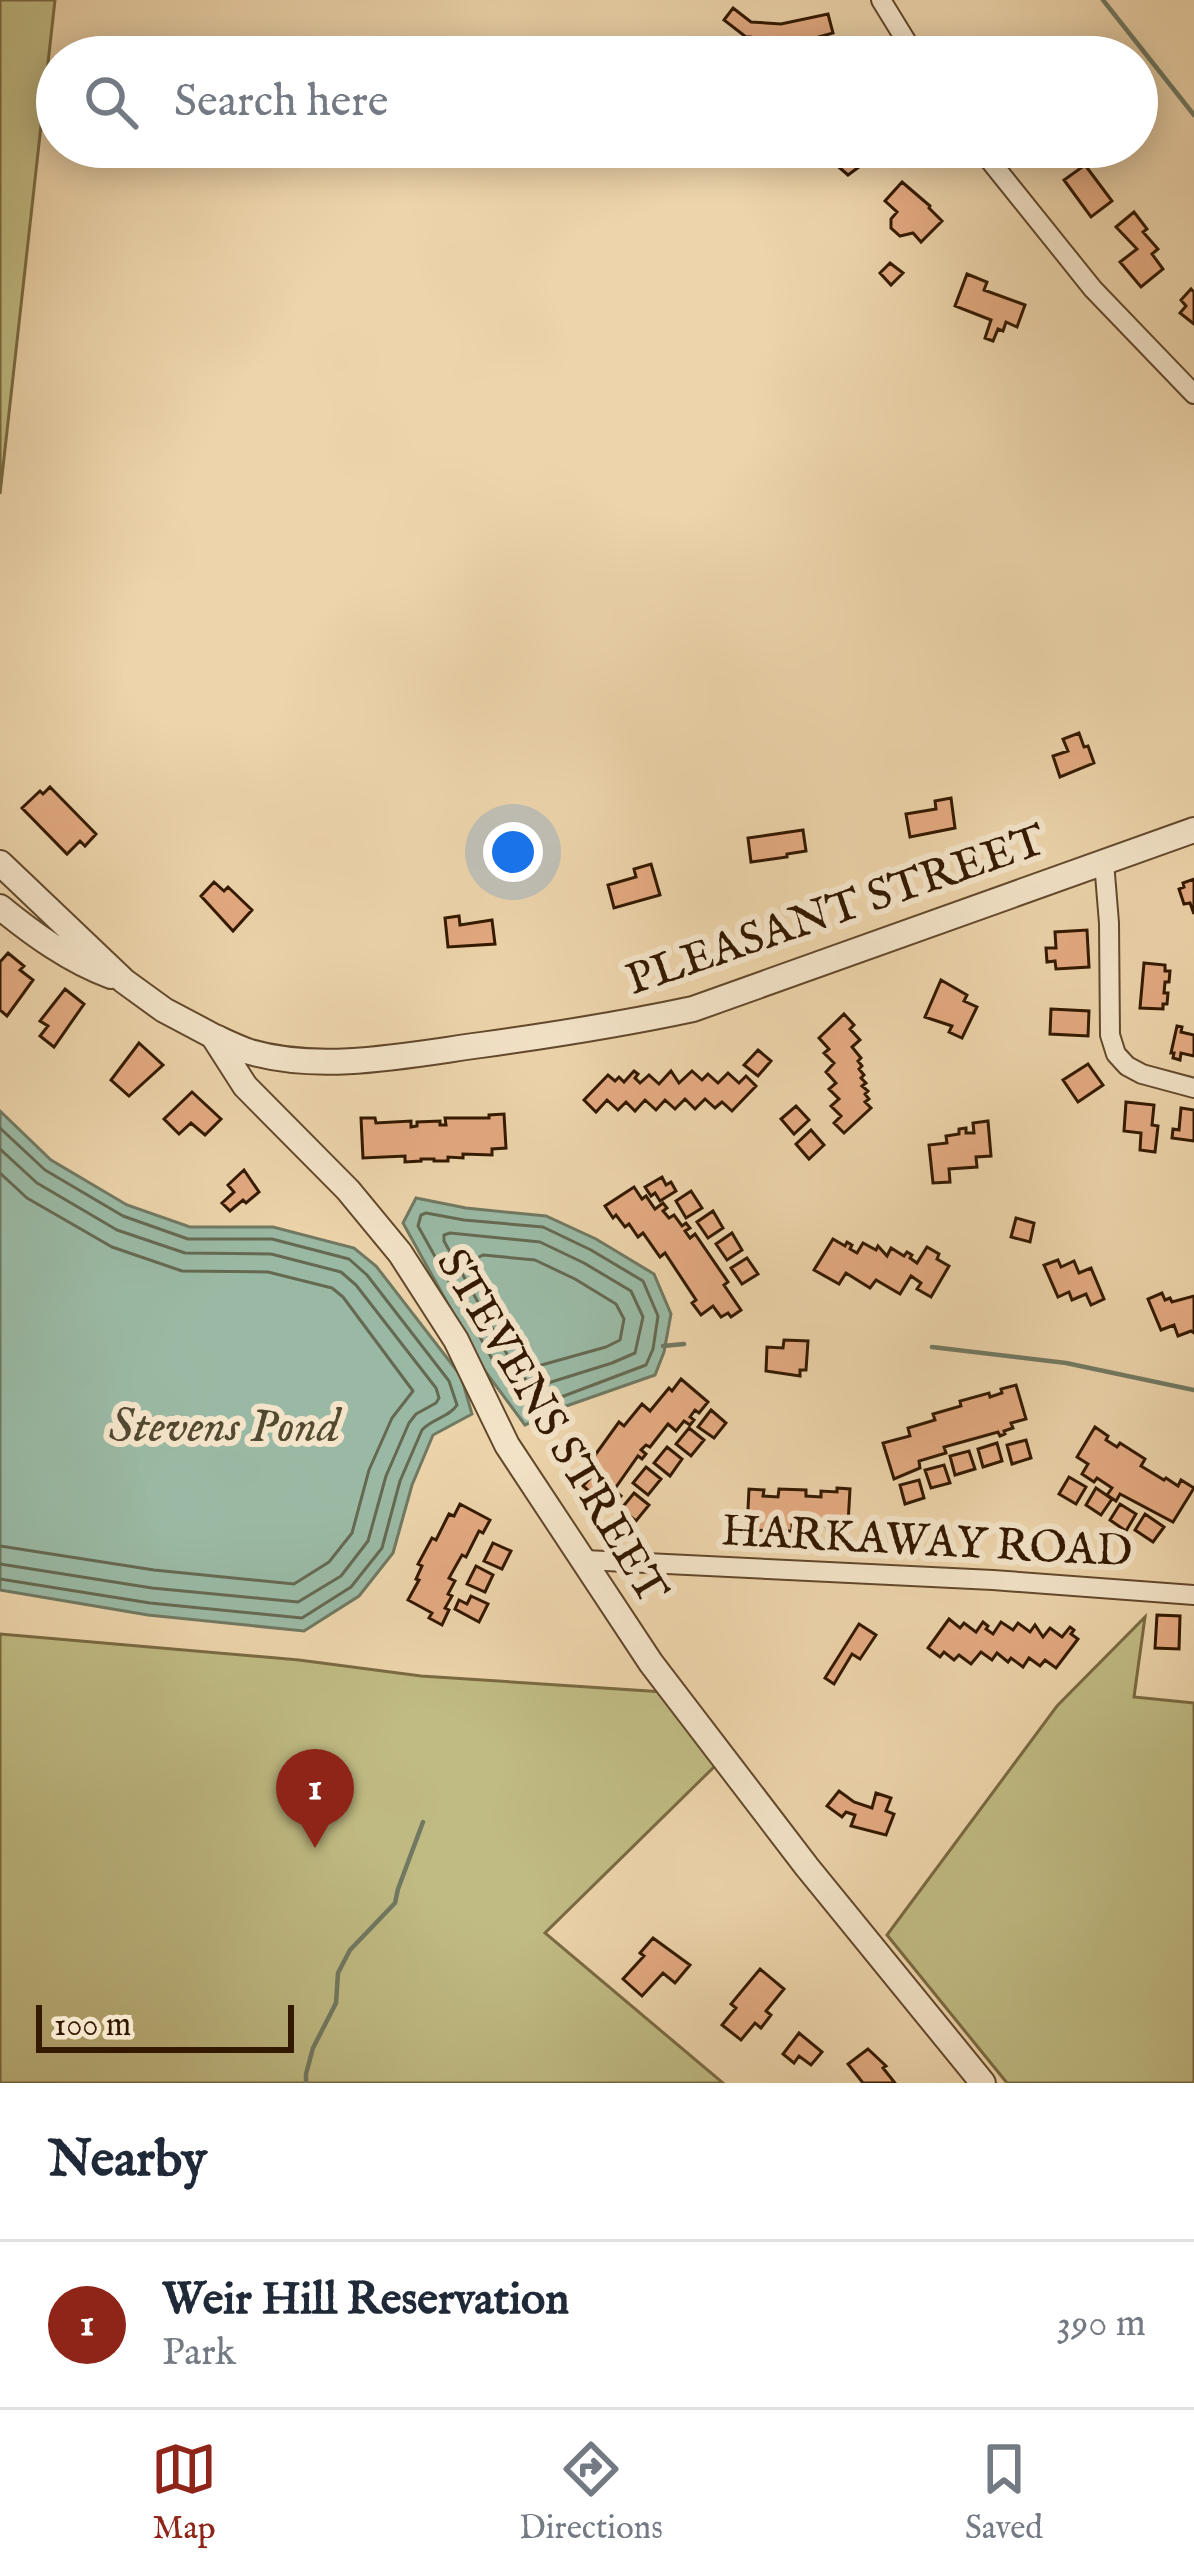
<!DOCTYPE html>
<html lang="en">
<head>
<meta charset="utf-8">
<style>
	:root { --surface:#fff; --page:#f6f6f7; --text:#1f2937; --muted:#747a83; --line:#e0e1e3; --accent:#8f2418 }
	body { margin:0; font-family:"IM FELL English",serif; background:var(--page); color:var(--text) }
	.scale { position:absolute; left:36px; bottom:30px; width:258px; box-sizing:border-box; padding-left:12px; border:6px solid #331900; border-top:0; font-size:33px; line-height:42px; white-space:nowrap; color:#331900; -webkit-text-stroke:9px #f3e3c8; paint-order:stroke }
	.you { position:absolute; left:513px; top:852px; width:42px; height:42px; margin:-30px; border:9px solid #fff; border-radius:50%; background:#1a73e8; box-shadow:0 0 0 18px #1a73e833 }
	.badge { display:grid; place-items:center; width:78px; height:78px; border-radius:50%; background:var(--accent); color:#fff; font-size:39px; font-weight:700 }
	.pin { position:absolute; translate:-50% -99px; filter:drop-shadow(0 3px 6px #0008) }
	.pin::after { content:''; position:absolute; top:63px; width:42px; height:36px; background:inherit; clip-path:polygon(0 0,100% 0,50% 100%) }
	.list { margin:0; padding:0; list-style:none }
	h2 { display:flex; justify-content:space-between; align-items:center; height:156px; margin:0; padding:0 48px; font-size:51px }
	h2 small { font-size:39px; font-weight:400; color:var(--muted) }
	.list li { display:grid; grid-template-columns:78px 1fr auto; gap:36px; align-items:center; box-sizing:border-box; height:168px; padding:0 48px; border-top:3px solid var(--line) }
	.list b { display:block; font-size:45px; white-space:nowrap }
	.list p { margin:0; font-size:39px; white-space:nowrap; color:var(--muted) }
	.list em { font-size:39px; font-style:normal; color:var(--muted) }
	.icon { flex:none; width:66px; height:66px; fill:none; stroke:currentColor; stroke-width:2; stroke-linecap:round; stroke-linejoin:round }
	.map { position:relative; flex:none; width:1194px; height:2083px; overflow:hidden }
	.search { position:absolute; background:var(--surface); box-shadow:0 6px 30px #0003; left:36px; right:36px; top:36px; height:132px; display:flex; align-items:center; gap:30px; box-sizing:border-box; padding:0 42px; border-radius:66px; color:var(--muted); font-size:45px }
	.sheet { height:324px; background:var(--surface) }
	nav { display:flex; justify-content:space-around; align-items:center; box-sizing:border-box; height:168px; border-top:3px solid var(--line); background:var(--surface); font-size:33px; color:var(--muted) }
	nav a { display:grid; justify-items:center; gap:6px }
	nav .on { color:var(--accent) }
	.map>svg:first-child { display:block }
	.green { fill:#c0bb83; stroke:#7a6a42; stroke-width:3 }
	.water { fill:#9ab9a4; stroke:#717962; stroke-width:3 }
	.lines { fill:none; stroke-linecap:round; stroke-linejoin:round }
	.shore { stroke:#666952; stroke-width:3 }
	.stream { stroke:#717962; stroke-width:4.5 }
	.building { fill:#e4aa81; stroke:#331900; stroke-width:3 }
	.minor-casing { stroke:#62482b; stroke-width:22 }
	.tertiary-casing { stroke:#62482b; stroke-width:28 }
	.minor { stroke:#f3e3c8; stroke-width:18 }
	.tertiary { stroke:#f3e3c8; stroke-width:24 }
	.labels { text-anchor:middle; stroke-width:12; stroke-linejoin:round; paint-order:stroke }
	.street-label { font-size:45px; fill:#331900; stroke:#f3e3c8 }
	.water-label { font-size:48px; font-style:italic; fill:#524931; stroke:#f3e3c8 }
</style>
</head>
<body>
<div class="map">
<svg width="1194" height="2083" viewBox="0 0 1194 2083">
	<rect width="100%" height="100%" fill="#edd4ab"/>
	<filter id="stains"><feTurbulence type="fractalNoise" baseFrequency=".00167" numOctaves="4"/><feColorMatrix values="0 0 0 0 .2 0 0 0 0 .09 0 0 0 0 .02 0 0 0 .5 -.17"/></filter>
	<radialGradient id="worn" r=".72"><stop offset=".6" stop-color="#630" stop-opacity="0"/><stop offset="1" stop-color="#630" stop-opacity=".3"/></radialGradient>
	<path class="green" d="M0 0H55L0 494Z
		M1145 1617 1134 1697 1194 1703V2083H1007L887 1935 1057 1706Z
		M0 1634 299 1660 421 1676 664 1692 717 1764 545 1933 723 2083H0Z"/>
	<path class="water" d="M0 1111 51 1160 127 1205 190 1227H273L354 1248 376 1266 461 1376 472 1414 433 1435 412 1485 393 1553 359 1596 304 1631 148 1615 0 1590Z
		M416 1198 466 1208 546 1216 596 1239 654 1274 671 1314 664 1352 655 1375 552 1411 525 1425 485 1371 403 1223Z"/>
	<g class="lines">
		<path class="shore" d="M0 1128 45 1170 123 1216 188 1239H272L349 1259 367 1275 449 1381 457 1405C450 1417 431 1419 422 1430L400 1481 382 1548 351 1587 302 1618 150 1603 0 1579
			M0 1149 37 1183 117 1230 185 1253 271 1254 341 1272 356 1285 436 1388 439 1398 436 1403 416 1414 409 1423 386 1476 368 1541 341 1576 298 1602 152 1588 0 1564
			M0 1173 27 1198 112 1247 182 1271 268 1272 332 1288 343 1297 413 1391 392 1418 369 1470 352 1533 329 1562 294 1584 154 1570 0 1546
			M426 1213 464 1220 543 1227 591 1250 643 1281 658 1316 653 1349 646 1365 532 1408 527 1407 495 1364 418 1226 421 1215Z
			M450 1233 540 1242 584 1263 631 1291 643 1317 635 1353 612 1363 532 1388 508 1356 444 1241V1235Z
			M483 1255 535 1260 575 1279 616 1304 624 1319 620 1340 606 1347 538 1366 523 1346 477 1264V1258Z"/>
		<path class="stream" d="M1103 0 1194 115
			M663 1346 684 1344
			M932 1347 1066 1363 1194 1390
			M306 2083V2074L313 2048 336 2003 338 1973 350 1950 395 1903 398 1889 423 1822"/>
	</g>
	<path class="building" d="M733 8 751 22 781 24 828 14 833 33 780 48 750 46V37H746L724 20Z
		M828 147H867L874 156 848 175 833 162 837 159Z
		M1085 165 1112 201 1091 217 1064 180Z
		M902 182 930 206 929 208 942 221 921 242 913 233 900 236 891 228V219L897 212 885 201Z
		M1134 212 1147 229 1143 232 1158 249 1152 254 1163 269 1141 287 1120 262 1137 249 1116 227Z
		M890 263 903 273 891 285 880 273Z
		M967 274 987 282 984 290 1025 305 1017 327 1006 322 1003 331 998 329 993 341 985 338 991 320 955 306Z
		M1191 289 1194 292V324L1180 313 1186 306 1181 300Z
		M1079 733 1084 747 1088 746 1094 763 1060 777 1053 756 1068 751 1063 739Z
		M50 787 96 834 85 846 80 841 67 854 22 808 40 791 43 794Z
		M951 798 955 828 910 837 906 814 936 809 935 801Z
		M803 830 806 851 787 854V857L751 862 748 838Z
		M651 864 660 895 614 908 608 885 636 877 634 869Z
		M1194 879V914L1190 903 1184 904 1179 889 1184 887 1183 883Z
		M214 882 224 891 228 887 252 910 233 931 201 896Z
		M459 916 460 925 492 920 495 944 448 947 445 918Z
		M1087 930 1089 967 1056 969 1055 961 1047 962 1046 948H1056L1055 932Z
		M8 953 24 966 20 970 33 980 7 1016 0 1010V962Z
		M1144 963 1165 965V971H1170L1169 982H1165L1164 993H1168L1167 1004H1163V1009L1140 1008Z
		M941 980 967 995 964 1001 977 1007 962 1038 949 1032 952 1026 925 1017Z
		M65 989 84 1004 54 1047 40 1036 48 1026 40 1021Z
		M1051 1009 1089 1011 1088 1036 1050 1034Z
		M844 1014 854 1025 850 1029 860 1040 852 1047 861 1058 858 1061 862 1066 859 1069 864 1075 861 1078 866 1083 862 1086 868 1091 865 1094 869 1099 865 1102 871 1108 844 1133 834 1123 841 1116 831 1106 839 1099 829 1089 836 1083 826 1072 834 1063 824 1053 829 1049 819 1038Z
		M1177 1026 1182 1027 1181 1032 1194 1035V1056L1181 1053 1180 1060 1173 1058 1174 1053H1171Z
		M139 1043 163 1065 129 1096 111 1080Z
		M758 1050 771 1061 758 1076 744 1065Z
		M1088 1064 1103 1085 1078 1102 1063 1080Z
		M634 1071 638 1074 635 1078 640 1083 649 1075 659 1084 671 1071 679 1083 692 1071 702 1080 708 1074 718 1083 728 1073 739 1083 746 1076 756 1086 732 1111 722 1102 715 1108 705 1099 695 1109 685 1099 675 1109 665 1100 656 1110 645 1100 635 1111 626 1102 618 1110 607 1100 596 1112 584 1100 608 1075 615 1081 619 1077 624 1082Z
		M192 1092 221 1119 205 1135 191 1123 179 1134 164 1119Z
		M1126 1102 1154 1105 1152 1125 1158 1126 1155 1152 1140 1150 1141 1133 1124 1131Z
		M796 1106 809 1120 794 1134 781 1119Z
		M1181 1108 1194 1110V1141L1172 1138 1173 1129 1179 1130Z
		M504 1114 506 1148 492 1149V1155L463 1154V1158L448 1157V1161H434V1159H421V1161L405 1162V1156L363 1158 361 1118H375L376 1123 411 1121V1127L417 1126V1122L440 1121V1125H446L445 1118H489V1115Z
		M988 1121 991 1156 976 1157 977 1167 949 1169 950 1182 933 1183 929 1145 947 1143 946 1136 959 1134V1129L966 1128V1133H974L973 1123Z
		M811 1130 824 1145 809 1159 796 1144Z
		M244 1170 259 1192 246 1203 243 1200 230 1211 222 1203 234 1192 228 1185Z
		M662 1177 666 1185 671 1182 676 1191 660 1201 655 1193 651 1196 645 1187Z
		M634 1187 642 1199 646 1196 655 1209 663 1203 667 1208 663 1211 669 1218 674 1215 682 1226 686 1223 690 1228 685 1231 690 1238 695 1234 728 1282 724 1285 741 1310 731 1317 728 1313 721 1317 713 1306 701 1315 692 1303 696 1300 665 1253 660 1257 643 1233 638 1237 629 1224 625 1227 616 1215 613 1218 605 1206Z
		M691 1191 702 1208 686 1218 676 1201Z
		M713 1211 723 1228 708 1238 697 1222Z
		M1016 1218 1034 1223 1030 1242 1011 1237Z
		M732 1233 742 1250 727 1260 716 1244Z
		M833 1239 845 1246 847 1242 852 1245 850 1249 857 1253 863 1243 876 1250 878 1246 887 1256 891 1248 904 1256 907 1252 912 1255 910 1258 917 1263 927 1247 939 1254 937 1259 949 1266 931 1297 917 1289 921 1283 911 1276 900 1294 876 1280 870 1288 846 1273 839 1284 814 1270Z
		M747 1258 758 1274 742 1284 731 1268Z
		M1058 1260 1061 1267 1074 1261 1079 1273 1091 1268 1104 1299 1091 1305 1086 1294 1072 1300 1069 1292 1058 1297 1044 1265Z
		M1162 1293 1165 1300 1170 1298 1172 1302 1194 1296V1333L1191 1331 1178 1336 1174 1325 1161 1330 1148 1299Z
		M784 1340 808 1341 806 1370H800V1376L766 1371 767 1347 783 1348Z
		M681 1379 708 1402 699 1413 695 1410 690 1417 694 1420 690 1425 684 1421 676 1431 668 1424 650 1447 646 1445 641 1450 646 1454 642 1459 638 1456 614 1490 621 1496 610 1509 583 1486 593 1475 585 1469 619 1422 624 1426 642 1404 650 1411 669 1388 672 1391Z
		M1016 1385 1026 1419 1011 1423 1013 1428 1004 1431 1005 1434 1000 1436 998 1432 944 1447 946 1453 919 1461 920 1468 894 1479 883 1443 910 1436 908 1428 935 1420 933 1414 961 1406 960 1401 989 1393 990 1397 1002 1393 1001 1389Z
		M711 1410 726 1423 714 1438 698 1427Z
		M1095 1427 1108 1436 1106 1440 1117 1447 1120 1443 1145 1459 1141 1466 1164 1480 1166 1478 1178 1486 1181 1480 1194 1488 1173 1522 1120 1494 1116 1501 1107 1495 1112 1488 1097 1478 1094 1482 1082 1474 1088 1464 1077 1457Z
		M689 1428 704 1440 691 1456 676 1444Z
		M1026 1440 1031 1458 1012 1464 1007 1445Z
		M997 1443 1002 1461 983 1467 978 1449Z
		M667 1447 682 1459 670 1476 654 1463Z
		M969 1451 975 1469 955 1475 950 1456Z
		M944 1465 950 1483 931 1488 925 1470Z
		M646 1467 661 1479 648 1495 633 1483Z
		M1069 1477 1086 1487 1076 1504 1059 1494Z
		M919 1480 924 1498 905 1504 900 1485Z
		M837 1488 850 1489 848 1524 835 1523 834 1531H827V1526L820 1525V1530L804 1529V1524H792V1531H785V1526H776V1531L747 1530 749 1489 764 1490 763 1496 778 1497 779 1489 806 1490V1496L821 1497V1491L837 1492Z
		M1096 1488 1112 1499 1101 1515 1086 1505Z
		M634 1493 649 1505 636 1521 621 1509Z
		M460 1504 490 1520 483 1533 479 1531 466 1557 462 1555 449 1578 455 1581 448 1594 452 1596 445 1608 449 1610 442 1625 429 1618 432 1613 408 1600 419 1580 416 1579 422 1566 418 1564 432 1538 436 1540 449 1514 454 1516Z
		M1120 1504 1136 1514 1126 1531 1110 1520Z
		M1145 1514 1164 1527 1153 1542 1135 1530Z
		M493 1543 511 1551 502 1569 484 1561Z
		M476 1566 493 1575 485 1592 467 1584Z
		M471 1596 488 1604 479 1622 455 1609 459 1600 467 1604Z
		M1157 1615 1180 1616 1179 1649 1155 1648Z
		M949 1619 960 1628 964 1623 976 1632 983 1622 988 1626 986 1629 993 1634 1001 1622 1013 1630 1018 1623 1030 1632 1035 1625 1043 1637 1050 1628 1062 1637 1070 1627 1074 1630 1071 1634 1078 1639 1056 1668 1045 1660 1040 1666 1029 1658 1023 1667 1011 1658 1008 1662 997 1653 992 1660 981 1652 971 1664 959 1655 954 1660 944 1652 940 1657 928 1648Z
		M859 1624 876 1635 860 1659 852 1654 834 1684 825 1678Z
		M839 1791 854 1802 872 1808 876 1793 891 1798 886 1811 894 1814 886 1835 851 1826 855 1815 846 1812 842 1817 827 1806Z
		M653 1938 690 1965 675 1983 663 1973 642 1996 623 1979 644 1956 640 1953Z
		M760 1969 784 1989 766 2011 771 2015 761 2028 755 2023 741 2040 722 2025 736 2008 731 2004Z
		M799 2033 822 2052 811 2065 799 2056 794 2063 783 2054Z
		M868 2049 886 2066 883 2068 895 2083H863L848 2064Z"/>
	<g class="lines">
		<g class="minor-casing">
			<path id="minor" d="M881 0 916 57
				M979 147 1093 289 1194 394
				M1104 862 1109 923 1110 1035 1116 1054 1127 1066 1142 1074 1194 1088
				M585 1560 993 1580 1194 1595"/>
		</g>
		<g class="tertiary-casing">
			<path id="tertiary" d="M0 863 124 981 164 1010 213 1036 245 1086 348 1190 400 1253 456 1340 507 1445 651 1663 807 1867 983 2083
				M0 907C33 934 70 961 111 976
				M215 1037C226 1042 238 1048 250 1052 322 1073 408 1055 481 1045 553 1035 623 1024 693 1009L1194 830"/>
		</g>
		<use href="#minor" class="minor"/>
		<use href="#tertiary" class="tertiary"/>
	</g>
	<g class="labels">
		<g class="street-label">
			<text transform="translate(835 908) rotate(-19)" y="16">PLEASANT STREET</text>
			<text transform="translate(554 1425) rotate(59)" y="16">STEVENS STREET</text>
			<text transform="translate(927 1539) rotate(3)" y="16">HARKAWAY ROAD</text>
		</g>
		<g class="water-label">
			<text x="224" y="1441">Stevens Pond</text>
		</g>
	</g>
	<rect width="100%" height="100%" filter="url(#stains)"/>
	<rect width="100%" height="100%" fill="url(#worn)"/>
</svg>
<div class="scale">100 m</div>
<div class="you"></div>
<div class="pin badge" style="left:315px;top:1848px">1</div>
<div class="search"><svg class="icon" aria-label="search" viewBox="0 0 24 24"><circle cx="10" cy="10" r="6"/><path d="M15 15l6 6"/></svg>Search here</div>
</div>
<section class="sheet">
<h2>Nearby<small></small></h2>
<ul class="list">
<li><span class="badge">1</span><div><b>Weir Hill Reservation</b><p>Park</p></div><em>390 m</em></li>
</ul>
</section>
<nav>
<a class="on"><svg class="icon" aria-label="map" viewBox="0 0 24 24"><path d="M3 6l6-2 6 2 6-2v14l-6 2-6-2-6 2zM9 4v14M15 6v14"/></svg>Map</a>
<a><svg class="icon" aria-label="directions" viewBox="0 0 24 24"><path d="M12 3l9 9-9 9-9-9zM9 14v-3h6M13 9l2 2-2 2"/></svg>Directions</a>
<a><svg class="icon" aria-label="saved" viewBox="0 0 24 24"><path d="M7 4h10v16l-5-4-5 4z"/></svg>Saved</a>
</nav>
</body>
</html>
